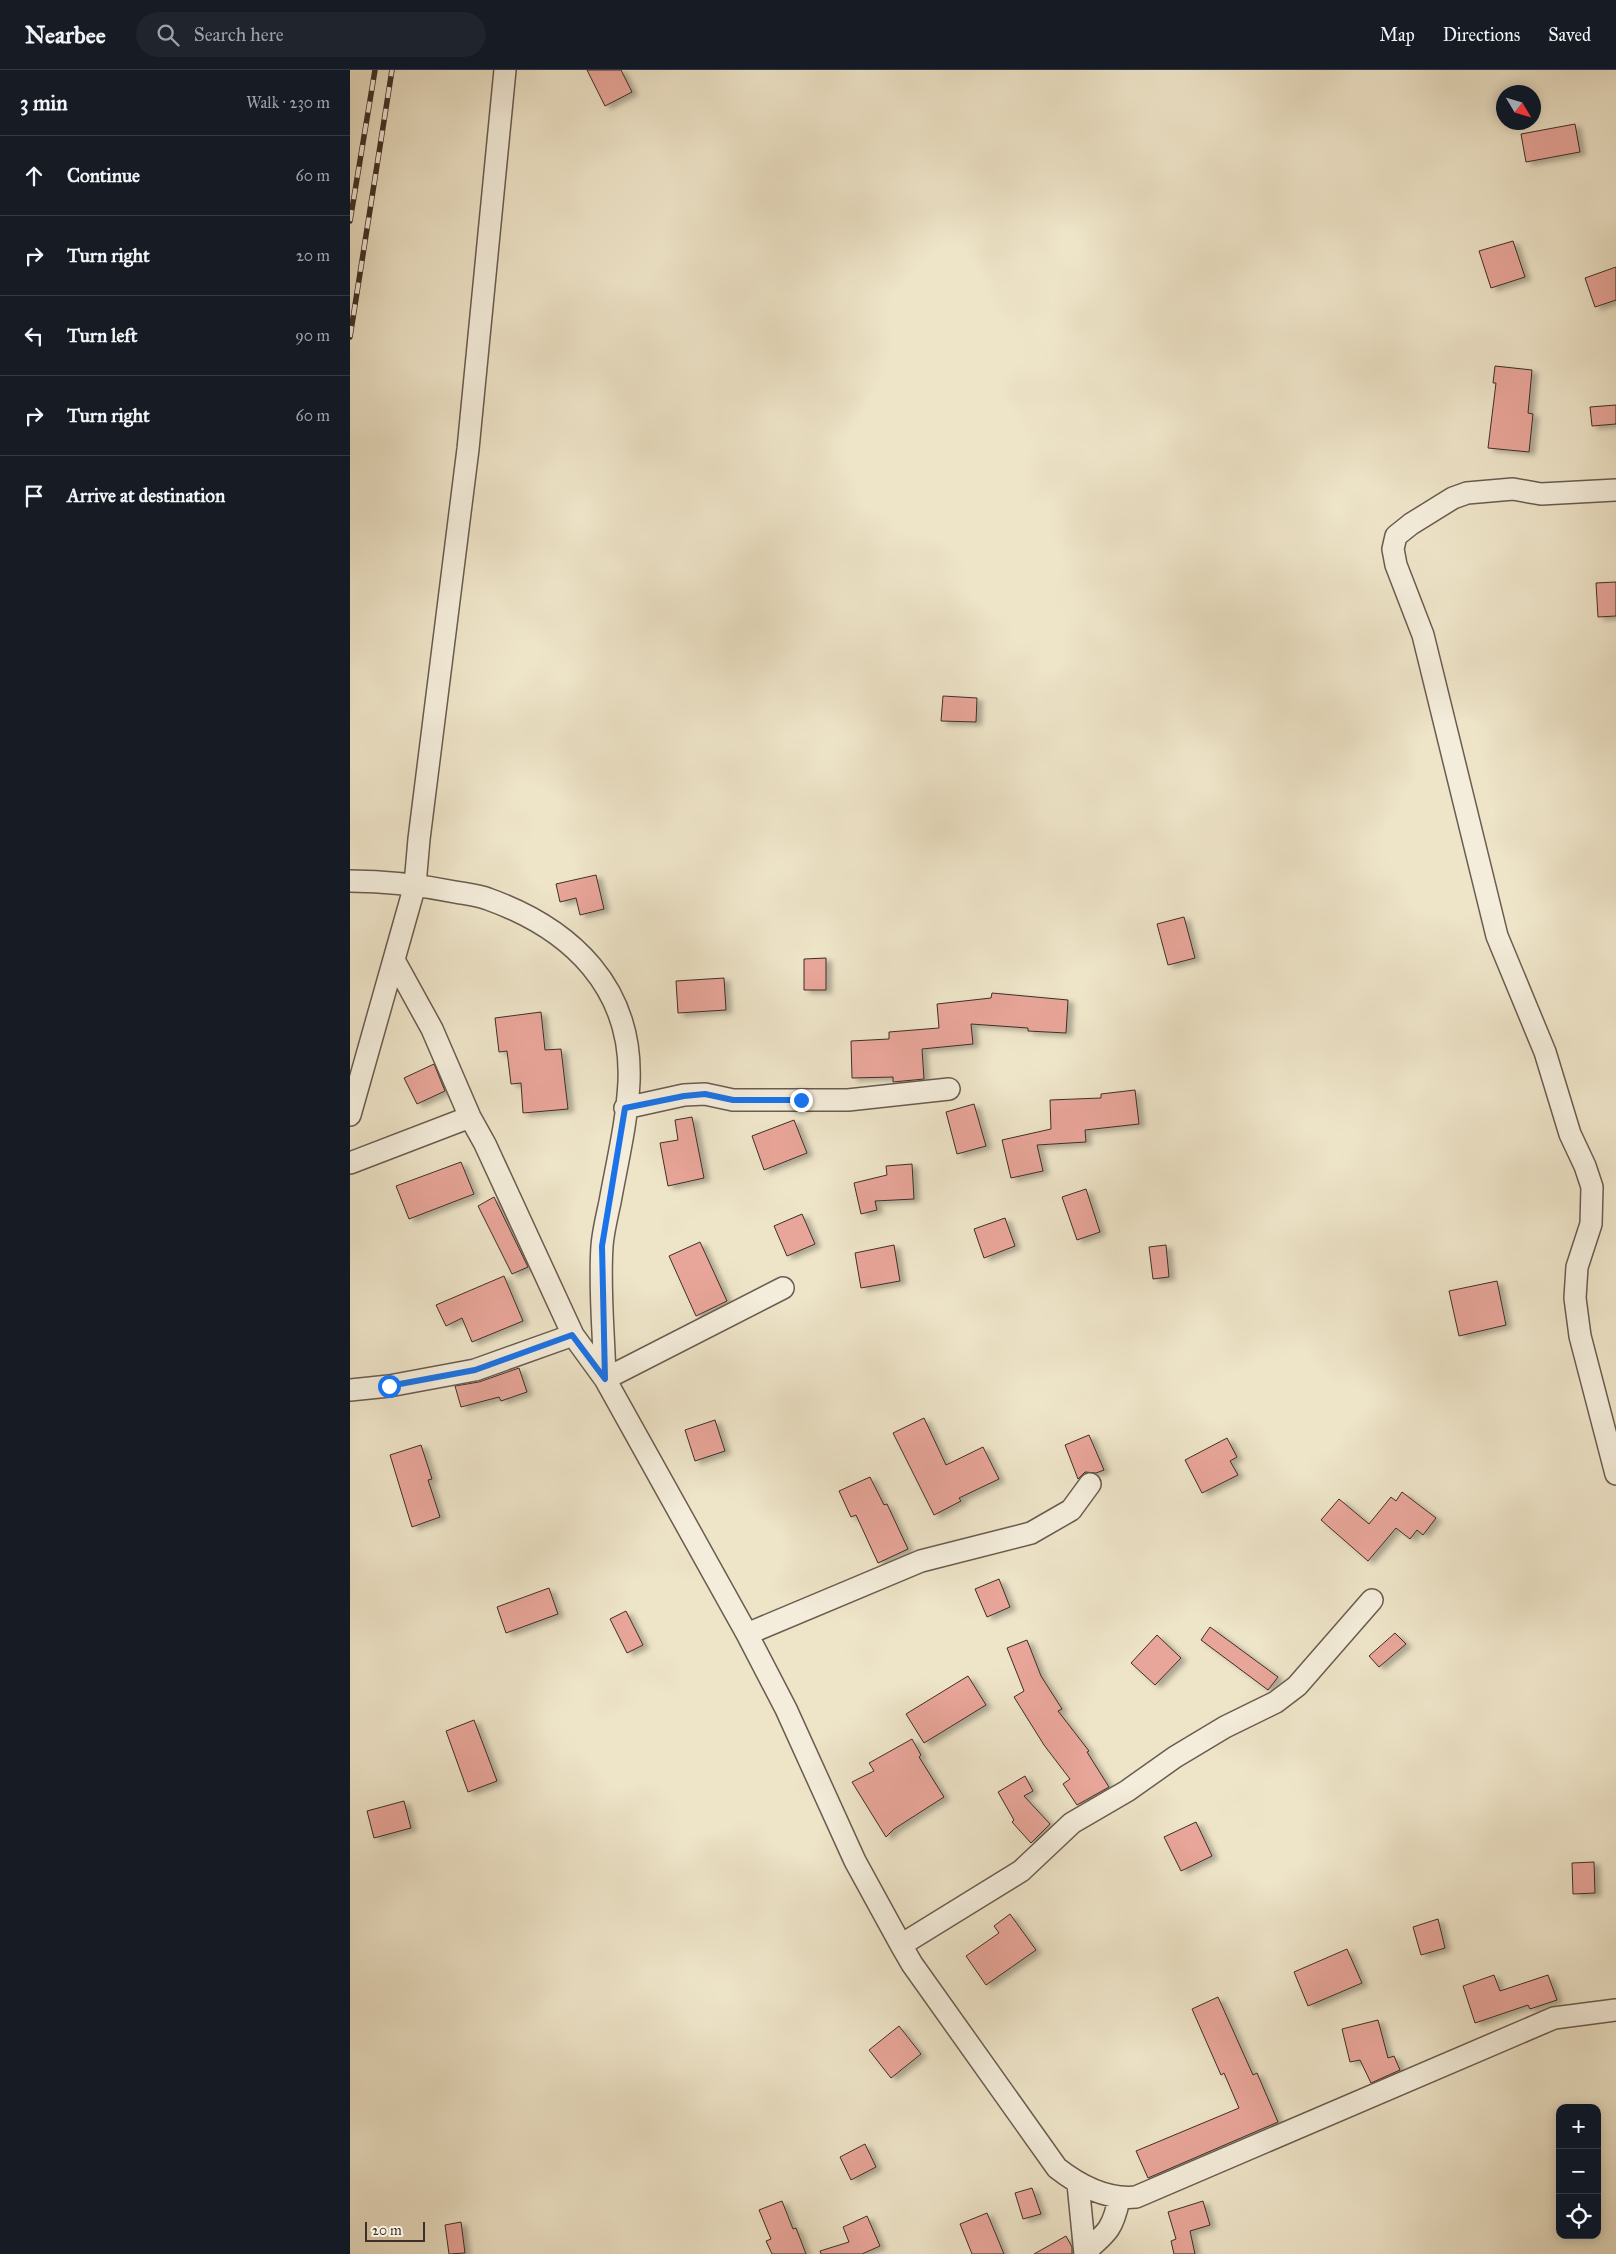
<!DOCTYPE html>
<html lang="en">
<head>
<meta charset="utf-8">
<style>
	:root { --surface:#171b24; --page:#20242c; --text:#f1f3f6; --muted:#9ea1a6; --line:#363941 }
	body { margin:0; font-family:"IM FELL Great Primer",serif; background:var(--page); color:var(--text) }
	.controls { position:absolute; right:15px; bottom:15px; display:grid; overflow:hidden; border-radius:10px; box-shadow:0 2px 12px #0003 }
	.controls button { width:45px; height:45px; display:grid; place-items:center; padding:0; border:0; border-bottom:1px solid var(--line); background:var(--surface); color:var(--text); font:25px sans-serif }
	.compass { position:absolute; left:1146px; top:15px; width:45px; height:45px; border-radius:50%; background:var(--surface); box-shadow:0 2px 12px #0003; rotate:128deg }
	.scale { position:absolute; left:15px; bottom:12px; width:60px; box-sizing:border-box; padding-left:5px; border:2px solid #3e2f27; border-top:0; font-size:14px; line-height:18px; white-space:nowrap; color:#3e2f27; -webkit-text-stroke:4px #f4eddb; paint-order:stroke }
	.stop { position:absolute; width:15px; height:15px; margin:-11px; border:4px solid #1a73e8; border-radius:50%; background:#fff }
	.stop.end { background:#1a73e8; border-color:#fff; box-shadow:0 1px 5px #0008 }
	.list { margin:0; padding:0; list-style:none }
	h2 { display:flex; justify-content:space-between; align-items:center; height:65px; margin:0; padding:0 20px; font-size:21px }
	h2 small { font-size:16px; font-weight:400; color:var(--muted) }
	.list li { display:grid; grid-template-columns:32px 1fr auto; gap:15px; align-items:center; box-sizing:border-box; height:80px; padding:0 20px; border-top:1px solid var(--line) }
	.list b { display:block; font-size:19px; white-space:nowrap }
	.list em { font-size:16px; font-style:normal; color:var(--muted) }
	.icon { flex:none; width:28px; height:28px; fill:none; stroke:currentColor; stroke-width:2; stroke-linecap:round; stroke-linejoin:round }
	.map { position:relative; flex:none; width:1266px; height:2184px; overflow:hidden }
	header { display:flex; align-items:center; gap:30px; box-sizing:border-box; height:70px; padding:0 25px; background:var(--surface); border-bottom:1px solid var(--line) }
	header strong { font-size:24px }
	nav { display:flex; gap:28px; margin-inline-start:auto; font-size:18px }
	.search { width:350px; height:45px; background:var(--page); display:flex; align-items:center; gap:12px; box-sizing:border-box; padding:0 18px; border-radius:28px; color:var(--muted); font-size:19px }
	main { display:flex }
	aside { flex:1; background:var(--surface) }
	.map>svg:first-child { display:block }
	.building { fill:#e8a599; stroke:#3e2f27; filter:url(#shadow) }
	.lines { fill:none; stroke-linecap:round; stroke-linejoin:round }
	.minor-casing { stroke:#6a5c4f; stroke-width:24 }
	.minor { stroke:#f4eddb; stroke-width:21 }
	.rail-casing { stroke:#3e2f27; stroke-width:5.5 }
	.rail { stroke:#f4eddb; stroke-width:4; stroke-dasharray:11; stroke-linecap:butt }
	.route { stroke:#1a73e8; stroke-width:6 }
</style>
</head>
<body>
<header>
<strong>Nearbee</strong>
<div class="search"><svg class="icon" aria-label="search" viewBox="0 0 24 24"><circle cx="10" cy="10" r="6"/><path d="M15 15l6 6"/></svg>Search here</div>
<nav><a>Map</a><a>Directions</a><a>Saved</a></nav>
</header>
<main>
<aside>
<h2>3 min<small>Walk · 230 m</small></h2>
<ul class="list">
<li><svg class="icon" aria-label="ahead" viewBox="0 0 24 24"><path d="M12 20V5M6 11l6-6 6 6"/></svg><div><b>Continue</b></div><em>60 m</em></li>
<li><svg class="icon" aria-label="right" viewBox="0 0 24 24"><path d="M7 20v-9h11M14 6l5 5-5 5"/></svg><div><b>Turn right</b></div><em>20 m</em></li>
<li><svg class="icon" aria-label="left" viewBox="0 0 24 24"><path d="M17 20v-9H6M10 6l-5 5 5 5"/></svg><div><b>Turn left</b></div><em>90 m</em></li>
<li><svg class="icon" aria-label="right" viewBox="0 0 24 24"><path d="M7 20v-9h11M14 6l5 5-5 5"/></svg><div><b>Turn right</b></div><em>60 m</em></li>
<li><svg class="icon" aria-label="arrive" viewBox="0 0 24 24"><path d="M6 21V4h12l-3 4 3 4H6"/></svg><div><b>Arrive at destination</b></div></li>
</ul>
</aside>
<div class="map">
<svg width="1266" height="2184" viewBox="0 0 1266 2184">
	<defs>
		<filter id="shadow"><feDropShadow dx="5.5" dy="3" stdDeviation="2.5" flood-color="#0004"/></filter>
	</defs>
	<rect width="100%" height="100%" fill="#eee4c8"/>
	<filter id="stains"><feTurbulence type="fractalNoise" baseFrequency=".004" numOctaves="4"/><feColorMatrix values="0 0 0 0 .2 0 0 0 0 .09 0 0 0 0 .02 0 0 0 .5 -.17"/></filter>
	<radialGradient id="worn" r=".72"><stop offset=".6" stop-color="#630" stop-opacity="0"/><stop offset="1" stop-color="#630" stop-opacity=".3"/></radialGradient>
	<path class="building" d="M237 0H271L282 22 255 36Z
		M1225 54 1230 82 1176 92 1171 64Z
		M1163 171 1175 207 1141 218 1129 181Z
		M1266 197V230L1245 237 1235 208Z
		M1145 296 1182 300 1178 343 1183 344 1179 382 1138 378 1146 313H1143Z
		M1266 335V354L1242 356 1240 337Z
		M1266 512V546L1248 547 1246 513Z
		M593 626 627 628 626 652 591 651Z
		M246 805 254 839 230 845 226 828 210 832 206 814Z
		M834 847 845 888 818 895 807 854Z
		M476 888V920H454V889Z
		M374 908 376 940 328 943 326 911Z
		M642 923 718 930 716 963 678 961V958L621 954 623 974 572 979 574 1009 543 1012V1007L502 1008 501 971 539 969V962L589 958 587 934 641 928Z
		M191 942 195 980 211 979 218 1039 173 1043 171 1013 161 1014 157 981 149 982 145 948Z
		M84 994 95 1021 67 1034 54 1008Z
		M785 1020 789 1054 735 1060 736 1072 687 1075 693 1101 661 1108 652 1070 701 1059 700 1030 751 1028V1024Z
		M624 1034 636 1076 607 1084 596 1042Z
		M342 1047 354 1108 318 1116 310 1073 328 1070 325 1050Z
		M444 1050 457 1083 414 1100 402 1066Z
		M111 1092 124 1124 59 1149 46 1116Z
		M562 1094 564 1129 525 1131 527 1140 511 1144 504 1113 537 1105 536 1096Z
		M736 1119 750 1162 727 1170 712 1127Z
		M144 1127 178 1197 162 1204 128 1136Z
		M452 1144 465 1174 437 1186 424 1156Z
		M655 1148 665 1176 634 1188 624 1159Z
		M350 1172 377 1231 346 1246 319 1186Z
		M544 1175 550 1211 511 1218 505 1183Z
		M816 1175 819 1207 803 1209 799 1177Z
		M154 1206 173 1251 122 1272 112 1248 96 1256 86 1235Z
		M1147 1211 1156 1255 1109 1266 1099 1221Z
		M169 1298 177 1322 151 1331 149 1327 111 1337 105 1316 129 1312Z
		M574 1348 596 1395 633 1377 649 1409 609 1428 611 1431 584 1445 543 1363Z
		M365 1350 375 1381 345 1391 335 1360Z
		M739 1365 754 1400 746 1403 735 1402 728 1409 715 1375Z
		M877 1368 887 1387 880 1391 888 1405 852 1423 835 1390Z
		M71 1375 82 1409 78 1410 90 1447 62 1457 40 1385Z
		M520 1407 534 1435 537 1434 558 1479 528 1493 506 1445 501 1447 489 1421Z
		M1052 1422 1086 1448 1073 1465 1067 1460 1060 1469 1046 1458 1018 1491 971 1450 989 1429 1019 1454 1041 1427 1046 1431Z
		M649 1509 660 1537 637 1547 625 1519Z
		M199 1518 208 1544 156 1563 147 1537Z
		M276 1541 293 1575 277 1583 260 1549Z
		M860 1557 928 1607 918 1620 851 1570Z
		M1045 1563 1056 1574 1029 1597 1019 1586Z
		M807 1565 831 1588 805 1615 781 1593Z
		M677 1570 691 1606 712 1639 708 1641 739 1681 737 1682 759 1717 727 1735 713 1714 720 1709 694 1675 664 1627 674 1621 657 1578Z
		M618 1606 636 1635 574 1673 556 1644Z
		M124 1650 147 1711 118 1722 96 1661Z
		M562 1669 571 1685 569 1687 594 1727 544 1759 536 1767 502 1712 524 1701 519 1693Z
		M675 1706 683 1721 674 1726 700 1754 681 1773 662 1752 664 1750 648 1722Z
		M54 1731 61 1758 24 1768 17 1741Z
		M846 1752 862 1786 831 1801 814 1767Z
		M1244 1792 1245 1823 1223 1824 1222 1793Z
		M660 1844 686 1880 636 1915 616 1886 649 1863 644 1856Z
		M1088 1849 1095 1878 1071 1885 1063 1857Z
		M997 1879 1012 1913 958 1936 944 1902Z
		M1144 1905 1150 1921 1198 1905 1207 1930 1180 1939 1178 1935 1125 1953 1113 1916Z
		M868 1927 903 2005 907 2003 928 2052 798 2108 786 2081 889 2038 874 2003 871 2005 842 1939Z
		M1028 1950 1038 1988 1044 1986 1050 2000 1021 2013 1010 1990 1000 1992 992 1959Z
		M549 1956 571 1984 541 2008 519 1980Z
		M515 2074 526 2097 501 2110 490 2087Z
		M682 2118 691 2144 673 2149 665 2123Z
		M432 2131 443 2159 446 2158 456 2184H422L416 2171 421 2169 409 2140Z
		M853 2131 860 2155 840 2161 845 2184H824L821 2171 826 2169 818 2142Z
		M637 2143 654 2184H622L610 2154Z
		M517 2146 530 2176 512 2184H471L470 2181 499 2172 493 2157Z
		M111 2152 115 2183 99 2184 95 2155Z
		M716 2166 722 2177V2184H684Z"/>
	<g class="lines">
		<g class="minor-casing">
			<path id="minor" d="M1266 420 1191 424 1163 419 1117 423 1103 428 1061 454 1046 466 1043 479 1046 495 1073 565 1147 866 1195 982 1220 1064 1235 1096 1242 1117 1241 1154 1227 1197 1225 1228 1230 1266 1266 1404
				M0 811C36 811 70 815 105 822 116 824 128 825 138 829 222 859 283 918 279 1012 277 1052 267 1093 260 1132 257 1146 253 1162 252 1176 249 1220 254 1265 255 1309L433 1218
				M44 890 82 959 120 1047 135 1074 223 1265 255 1309 397 1564 436 1639 505 1791 551 1875 562 1894 707 2098C730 2116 756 2130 786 2127L1204 1948 1266 1940
				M275 1038 334 1025 355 1024 383 1030H498L599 1019
				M0 1045 65 815 69 769 118 379 155 0
				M0 1093 120 1047
				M0 1320 39 1316 125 1300 223 1265
				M397 1564 571 1491 681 1463 721 1440 740 1414
				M551 1875 671 1801 722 1753 777 1721 825 1687 875 1657 926 1632 947 1616 1022 1530
				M728 2114 735 2184
				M736 2181C758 2162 763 2158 769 2129"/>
		</g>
		<use href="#minor" class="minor"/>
		<g class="rail-casing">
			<path id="rail" d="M0 151 25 0
				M0 267 42 0"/>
		</g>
		<use href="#rail" class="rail"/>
	</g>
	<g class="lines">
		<path class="route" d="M39 1316 125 1300 222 1265 255 1309 252 1176 275 1038 334 1026 355 1024 383 1030H451"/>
	</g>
	<rect width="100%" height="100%" filter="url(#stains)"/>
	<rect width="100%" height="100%" fill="url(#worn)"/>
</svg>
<div class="controls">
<button>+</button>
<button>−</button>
<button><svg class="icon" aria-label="locate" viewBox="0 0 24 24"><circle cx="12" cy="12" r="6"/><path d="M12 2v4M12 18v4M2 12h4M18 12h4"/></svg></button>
</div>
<svg class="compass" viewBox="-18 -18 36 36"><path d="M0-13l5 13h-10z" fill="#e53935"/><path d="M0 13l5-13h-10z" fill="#9ea1a6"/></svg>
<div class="scale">20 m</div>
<div class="stop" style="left:39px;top:1316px"></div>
<div class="stop end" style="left:451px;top:1030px"></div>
</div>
</main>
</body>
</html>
